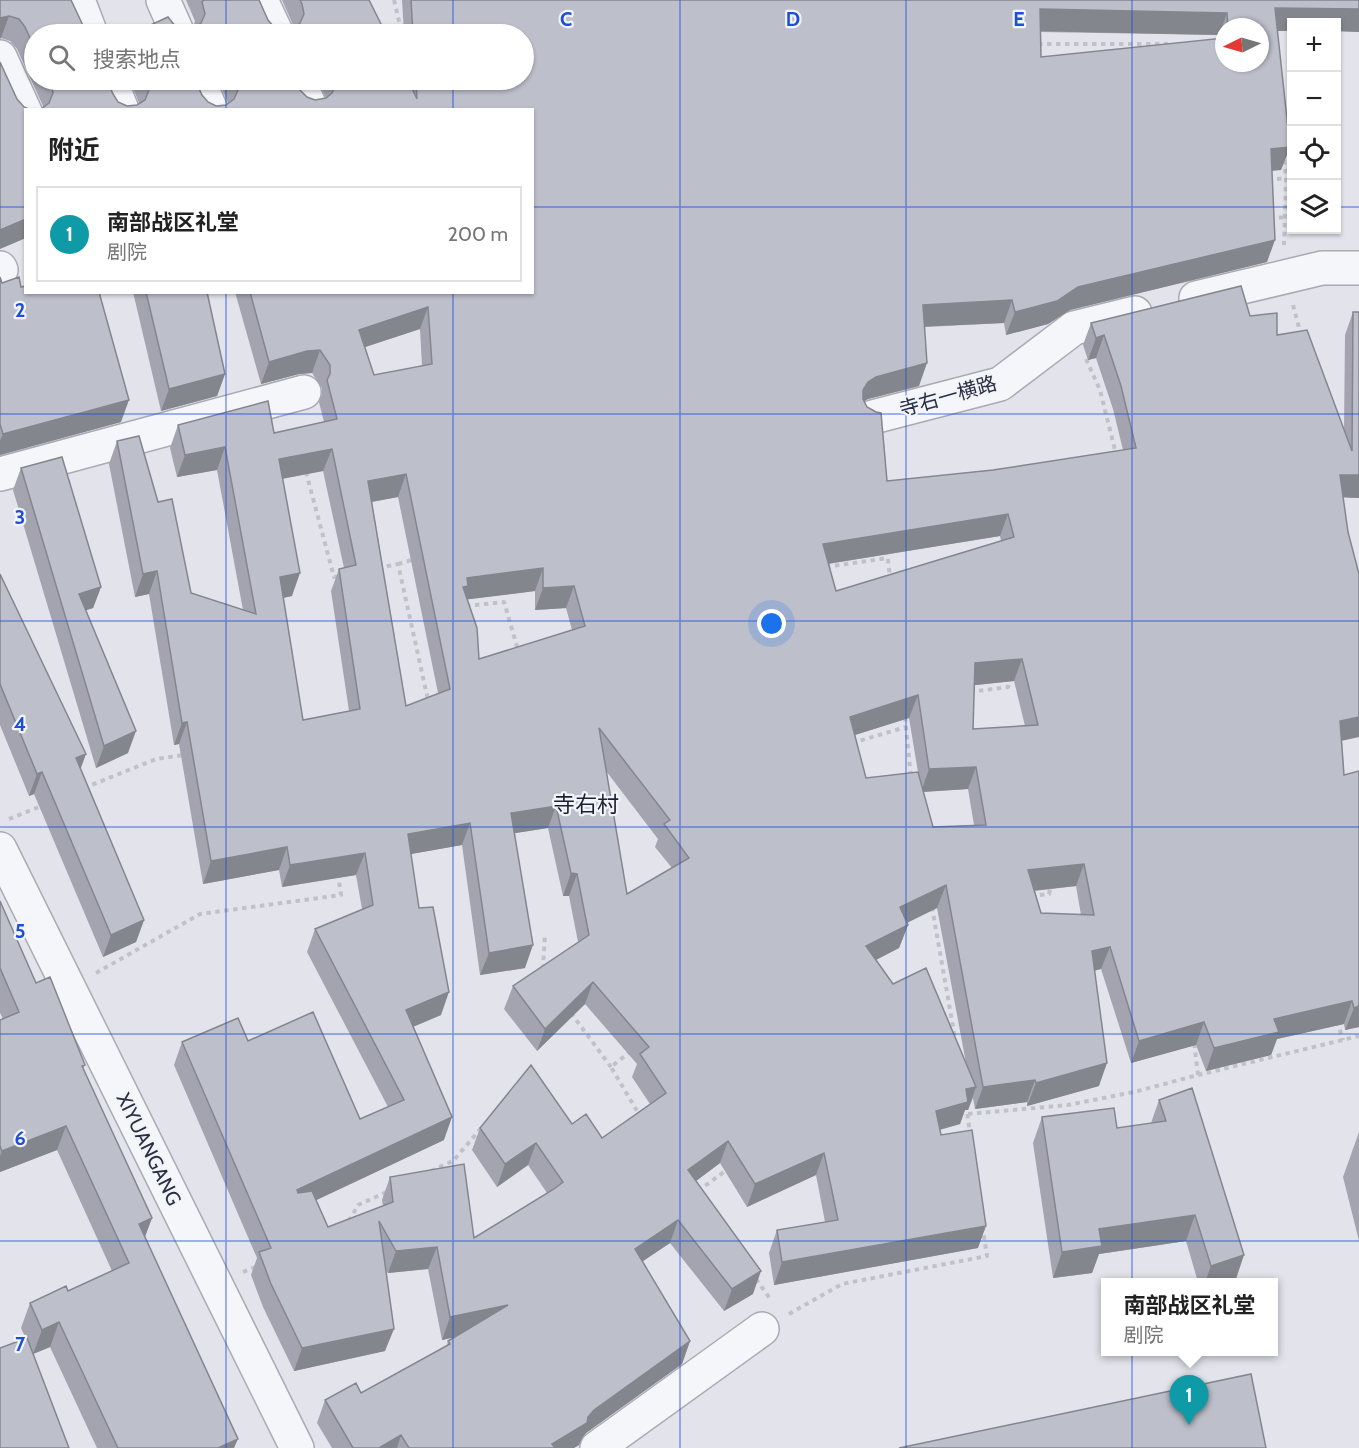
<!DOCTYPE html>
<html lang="zh">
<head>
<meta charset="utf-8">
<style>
	:root { --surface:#fff; --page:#f2f2f2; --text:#222; --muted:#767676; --line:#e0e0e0; --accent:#b45309 }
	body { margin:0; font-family:Cabin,"Noto Sans SC",sans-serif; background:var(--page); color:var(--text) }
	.controls { position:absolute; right:18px; top:18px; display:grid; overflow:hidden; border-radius:0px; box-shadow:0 2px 4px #0004 }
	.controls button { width:54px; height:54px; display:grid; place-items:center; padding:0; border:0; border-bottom:2px solid var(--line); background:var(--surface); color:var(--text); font:30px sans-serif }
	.compass { position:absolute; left:1215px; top:18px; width:54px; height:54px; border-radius:50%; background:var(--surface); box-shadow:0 2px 4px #0004; rotate:265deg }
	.you { position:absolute; left:772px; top:624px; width:21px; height:21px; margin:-15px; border:4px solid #fff; border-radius:50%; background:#1a73e8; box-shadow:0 0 0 9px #1a73e833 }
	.badge { display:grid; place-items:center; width:39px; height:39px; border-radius:50%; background:var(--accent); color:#fff; font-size:20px; font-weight:700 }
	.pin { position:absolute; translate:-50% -50px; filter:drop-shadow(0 2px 3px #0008) }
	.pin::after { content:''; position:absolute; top:32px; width:21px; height:18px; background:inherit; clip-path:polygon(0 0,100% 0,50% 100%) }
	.popup { position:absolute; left:1101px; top:1278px; width:177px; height:78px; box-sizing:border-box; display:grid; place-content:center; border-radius:0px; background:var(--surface); filter:drop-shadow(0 2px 4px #0005); font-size:20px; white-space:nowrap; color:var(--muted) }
	.popup b { font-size:22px; color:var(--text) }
	.popup::after { content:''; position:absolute; left:50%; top:100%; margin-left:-12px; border:12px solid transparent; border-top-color:var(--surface) }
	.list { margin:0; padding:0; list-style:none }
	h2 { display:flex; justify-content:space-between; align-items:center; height:78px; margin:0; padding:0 24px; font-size:26px }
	h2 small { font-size:20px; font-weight:400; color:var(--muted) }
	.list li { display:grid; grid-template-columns:39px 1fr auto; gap:18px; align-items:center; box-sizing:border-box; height:96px; margin:0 12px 12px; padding:0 12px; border:2px solid var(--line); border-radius:0px }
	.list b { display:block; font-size:22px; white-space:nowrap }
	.list p { margin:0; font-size:20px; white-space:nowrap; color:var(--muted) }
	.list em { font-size:20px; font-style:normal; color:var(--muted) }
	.icon { flex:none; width:33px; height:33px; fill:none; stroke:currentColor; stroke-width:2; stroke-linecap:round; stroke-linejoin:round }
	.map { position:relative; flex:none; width:1359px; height:1448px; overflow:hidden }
	.search { position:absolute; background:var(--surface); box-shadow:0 2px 4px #0004; left:24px; top:24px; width:510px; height:66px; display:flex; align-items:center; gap:15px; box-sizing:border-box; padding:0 21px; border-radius:33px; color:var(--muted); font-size:22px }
	.panel { position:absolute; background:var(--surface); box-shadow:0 2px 4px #0004; left:24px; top:108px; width:510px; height:186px; border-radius:0px }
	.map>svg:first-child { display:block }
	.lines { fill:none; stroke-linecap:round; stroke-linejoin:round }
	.minor-casing { stroke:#a8aab5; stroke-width:36 }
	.path { stroke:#c0c2ca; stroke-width:4; stroke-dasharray:4.5 4.5; stroke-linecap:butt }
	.minor { stroke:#f5f6f9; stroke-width:33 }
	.wall { fill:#a3a4af; fill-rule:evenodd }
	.shaded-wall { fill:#84868e }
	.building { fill:#bdbfcb; stroke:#84868e; stroke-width:1.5; fill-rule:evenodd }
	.grid { fill:none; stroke:#1d4ed8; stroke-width:1.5; stroke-opacity:0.55 }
	.labels { text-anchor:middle; stroke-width:4.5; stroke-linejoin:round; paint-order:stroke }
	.street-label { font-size:20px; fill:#2a2f43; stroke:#f2f4f8 }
	.quarter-label { font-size:22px; fill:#1c2034; stroke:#f2f4f8 }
	.grid-label { font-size:20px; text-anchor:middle; font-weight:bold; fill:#1d4ed8; stroke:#f2f4f8; stroke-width:4.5; stroke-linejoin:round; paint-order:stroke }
</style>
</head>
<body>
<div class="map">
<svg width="1359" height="1448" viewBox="0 0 1359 1448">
	<rect width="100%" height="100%" fill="#e3e4eb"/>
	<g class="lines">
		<g class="minor-casing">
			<path id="minor" d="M78 0 91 34
				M163 0 178 34
				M261 0 277 34
				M0 57 26 114
				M110 80 122 110
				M198 80 211 110
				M298 80 309 104
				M0 268 1 270
				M1196 298 1322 268H1359
				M873 417 1000 384 1074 328 1135 313
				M0 474 304 392
				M0 849 297 1448
				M597 1448 762 1329"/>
		</g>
		<path class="path" d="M394 0 402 34
			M1038 44H1168
			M1284 160 1286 178 1284 245
			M1268 180 1286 178
			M1270 219 1285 217
			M1293 305 1301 335
			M1086 359 1100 390 1116 454
			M306 472 334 577 341 576
			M887 550 890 578
			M398 564 415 559
			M826 567 888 558
			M378 568 398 564 428 700
			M466 606 504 602 518 650
			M970 692 1008 687 1011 677
			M905 717 911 778
			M852 743 906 727
			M84 788 156 759 184 755
			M9 819 44 805
			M1031 896 1049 894 1051 884
			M932 907 955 1038
			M543 969 545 934
			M96 973 200 914 341 895 338 874
			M571 1013 611 1067
			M1337 1021 1343 1040
			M631 1051 611 1067 640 1116
			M1198 1075 1359 1036
			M966 1105 970 1133
			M968 1114 1068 1105 1134 1092 1198 1075 1194 1042
			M431 1171 453 1161 483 1126
			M698 1191 728 1169
			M349 1221 358 1205 389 1191
			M243 1272 258 1266
			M756 1279 771 1300
			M789 1314 842 1284 987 1256 983 1230"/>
		<use href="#minor" class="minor"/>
	</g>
	<path class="wall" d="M0 0 34 34V80H107L113 94 118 102 127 106 137 105 139 103 130 80H195L202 95 208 102 216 106 226 105 228 103 218 80H296L300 90 307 97 315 100 326 98 318 80H524V34H404L402 0H1359V32L1336 31V22H1292V31H1277L1290 147 1281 170 1272 171 1267 262 1070 310 1048 324 1006 335 1004 323 925 327 919 386 868 399 864 401 887 481 993 470 1123 450 1113 409 1096 358 1088 360 1083 345 1091 323 1250 316 1277 335 1344 430 1345 335 1353 312H1359V498L1343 497 1342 741 1359 1027 1345 1030 1344 1024 1277 1039 1271 1055 1206 1071 1196 1045 1131 1063 1101 969 1094 971 1099 1086 1027 1106V1102L975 1109 973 1098 968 1110H965L960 1124 940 1130 978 1248 774 1285 769 1253 777 1230 825 1222 816 1175 747 1207 720 1163 696 1181 753 1294 724 1311 670 1243 642 1261 690 1341 682 1364 586 1433 582 1438 579 1445 574 1448H332L317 1423 325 1400 361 1393 447 1345 448 1341 455 1337 442 1340 428 1269 388 1273 385 1269V1351L294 1371 263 1307 251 1275 257 1258 174 1065 182 1042 248 1041 360 1119 388 1107 307 952 315 929 362 909 356 875 282 887 279 870 203 884 179 744 174 745 149 594 135 597 109 464 117 441 158 502 191 593 243 610 217 470 177 477 170 448 178 425 274 433 324 422 319 402 322 394V388L312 373 299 374 261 384 235 292H532V110L41 109 43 107V106L17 49 10 41 1 38ZM1224 27H1260L1224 63ZM1040 32 1219 35V39L1041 57ZM420 329 422 366 374 375 365 347ZM323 471 344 568 339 569 331 591 349 711 303 720 283 598 292 596 282 479ZM398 497 438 693 406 706 372 502ZM1000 536 1001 541 836 591 828 564ZM535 591V610L566 608 572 630 479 659 467 599ZM1014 681 1025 726 973 729 974 685ZM909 718 918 772 866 778 855 735ZM606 771 658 839 655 847 672 868 627 894ZM968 789 974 825 933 827 923 792ZM548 828 563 896H569L578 942 513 986 504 1009 537 1051 585 1004 637 1064 632 1077 650 1104 602 1138 572 1124 480 1128 472 1150 497 1187 528 1165 547 1193 474 1238 390 1177 382 1200 383 1206 328 1227 316 1200 444 1140 413 1027 441 1015 419 908 411 854 462 845 480 975 525 968 515 833ZM1076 886 1081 915 1041 913 1035 891ZM937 908 966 1063 893 984 876 960 899 948 908 925 907 923Z
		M186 0H259L268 20 274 27 283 30 293 29 294 27 282 0H369L386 34H131L176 27 184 30 193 29 195 28 194 24 195 21Z
		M0 277 2 283 21 287 121 422 0 455Z
		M133 292H207L225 374 217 396 161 411Z
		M21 468 101 587 93 608 86 610 128 753 96 768 13 490Z
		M0 574 144 920 136 942 103 957 34 794 29 796 0 725Z
		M0 901 36 983 85 1065 83 1069 152 1218 145 1236 234 1448H97L50 1347 33 1354 21 1328 30 1303 68 1291 112 1271 57 1150 0 1172V1020L3 1019 0 1013Z
		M1159 1100 1235 1282H1198L1186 1241 1099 1254 1092 1273 1053 1278 1033 1143 1042 1117 1117 1128 1151 1123Z
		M1359 1132V1241L1343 1177Z"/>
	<path class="shaded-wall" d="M1275 8 1359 9V32L1336 31V22H1292V31H1267Z
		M1040 9 1227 13 1219 35 1032 31Z
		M9 16 1 38 0 39V18Z
		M1290 147 1281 170 1263 171 1271 149Z
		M26 219V238L0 249V230Z
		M1275 240 1267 262 1070 310 1048 324 1006 335 1015 312 1078 287Z
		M1012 300 1004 323 915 327 923 305Z
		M428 307 420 329 350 352 359 330Z
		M1104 335 1096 358 1088 360 1096 338Z
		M320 350 312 373 299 374 261 384 269 362 307 351Z
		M927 363 919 386 868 399 859 404 863 390 868 382 876 377Z
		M225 374 217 396 161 411 169 389Z
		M129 400 121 422 0 455V441L3 434Z
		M225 447 217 470 177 477 185 455Z
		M332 449 323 471 270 481 279 459Z
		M406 474 398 497 360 504 368 481Z
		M1340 475H1359V498L1332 497Z
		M1008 514 1000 536 814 566 823 544Z
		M543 568 535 591 463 600 455 609 467 578Z
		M157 571 149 594 135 597 143 574Z
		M300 573 292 596 272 600 280 577Z
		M574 586 566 608 535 610 543 588Z
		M101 587 93 608 71 615 79 594Z
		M1022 659 1014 681 967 686 975 663Z
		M918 695 909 718 842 739 850 717Z
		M1359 717V737L1332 743 1340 721Z
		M187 722 179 744 174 745 182 723Z
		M136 731 128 753 96 768 104 746Z
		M86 754 78 776 76 758Z
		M976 767 968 789 921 792 929 769Z
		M42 772 34 794 29 796 37 774Z
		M556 806 548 828 503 835 511 813Z
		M470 823 462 845 400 856 408 834Z
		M287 847 279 870 203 884 211 861Z
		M365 853 356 875 282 887 290 865Z
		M1084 864 1076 886 1020 892 1028 870Z
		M571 873 577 874 569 896H563Z
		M946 885 937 908 892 930 900 907Z
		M144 920 136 942 103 957 111 935Z
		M908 925 899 948 858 969 866 946Z
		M533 945 525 968 480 975 489 953Z
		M1110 947 1101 969 1084 973 1092 951Z
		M593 982 585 1004 537 1051 545 1029Z
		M449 992 441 1015 398 1033 406 1010Z
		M1352 1001 1344 1024 1277 1039 1271 1055 1206 1071 1214 1048 1274 1019Z
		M1359 1006V1027L1345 1030 1354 1008Z
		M1204 1022 1196 1045 1131 1063 1139 1041Z
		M1107 1063 1099 1086 1027 1106 1036 1083Z
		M1035 1080 1027 1102 975 1109 983 1087Z
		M976 1087 968 1110H965L960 1124 927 1133 936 1111 966 1089Z
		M452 1117 444 1140 289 1213 297 1190Z
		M66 1126 57 1150 0 1172V1156L2 1151Z
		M728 1141 720 1163 680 1193 688 1170Z
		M536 1143 528 1165 497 1187 505 1164Z
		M824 1153 816 1175 747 1207 755 1184Z
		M1195 1215 1186 1241 1099 1254 1092 1273 1053 1278 1062 1252 1099 1229Z
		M152 1218 143 1242 139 1224Z
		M678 1220 670 1243 627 1272 635 1249Z
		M986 1226 978 1248 774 1285 782 1262Z
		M437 1247 428 1269 388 1273 396 1251Z
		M1244 1255 1235 1282H1205L1211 1266Z
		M761 1271 753 1294 724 1311 732 1289Z
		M508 1305 500 1327 442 1340 450 1317Z
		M59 1322 50 1347 33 1354 42 1330Z
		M394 1329 385 1351 294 1371 302 1348Z
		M690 1341 682 1364 586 1433 582 1438 579 1445 574 1448H551L552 1444 588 1417 594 1410Z
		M401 1435 397 1448H379Z
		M238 1439 234 1448H218Z"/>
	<path class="building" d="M0 0H71L87 34H34V47L25 27 19 19 9 16 0 18Z
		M204 0H259L268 20 274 27 283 30 293 29 300 23 304 14 302 4 300 0H369L386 34H131L168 17 176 27 184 30 193 29 201 23 205 14 202 2Z
		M411 0H1359V9L1275 8 1290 147 1271 149 1275 240 1078 287 1057 301 1015 312 1012 300 923 305 927 363 876 377 868 382 863 390V399L867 407 876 412 881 413 887 481 993 470 1136 448 1121 386 1104 335 1096 338 1091 323 1241 286 1250 316 1277 313V335L1307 330 1352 451 1353 312H1359V475H1340L1348 532 1359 574V717L1340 721 1344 775 1359 771V1006L1354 1008 1352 1001 1274 1019 1279 1032 1214 1048 1204 1022 1139 1041 1110 947 1092 951 1107 1063 1036 1083 1035 1080 983 1087 946 885 900 907 908 925 866 946 893 984 926 968 976 1087 966 1089 968 1102 936 1111 941 1135 972 1130 986 1226 782 1262 777 1230 838 1220 824 1153 755 1184 728 1141 688 1170 761 1271 732 1289 678 1220 635 1249 690 1341 594 1410 588 1417 587 1423 552 1444 555 1448H409L401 1435 379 1448H353L325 1400 356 1383 361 1393 450 1344 448 1341 508 1305 450 1317 437 1247 396 1251 379 1221 394 1329 302 1348 271 1284 259 1252 271 1248 182 1042 238 1018 248 1041 313 1012 360 1119 404 1100 315 929 373 905 365 853 290 865 287 847 211 861 187 722 182 723 157 571 143 574 117 441 139 436 158 502 172 499 191 593 256 614 225 447 185 455 178 425 268 401 274 433 337 419 327 380 330 374V365L320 350 307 351 269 362 250 292H532V110H37L41 109 49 103 53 93 51 84 49 80H107L113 94 118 102 127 106 137 105 145 100 149 90 147 80H195L202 95 208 102 216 106 226 105 234 99 238 90 236 80H296L300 90 307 97 315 100 326 98 332 93 336 84 335 80H408L417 99 416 80H524V34H413ZM1040 9 1227 13 1228 27H1260V63H1224V38L1041 57ZM428 307 432 364 374 375 359 330ZM332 449 356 565 339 569 360 709 303 720 280 577 300 573 279 459ZM406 474 450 689 406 706 368 481ZM1008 514 1014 537 836 591 823 544ZM543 568V588L574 586 585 626 479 659 477 628 463 587 468 586 467 578ZM1022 659 1038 725 973 729 975 663ZM918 695 929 769 976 767 986 825 933 827 918 772 866 778 850 717ZM599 728 670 820 664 824 689 858 627 894ZM556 806 571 873 577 874 589 935 513 986 545 1029 593 982 649 1047 640 1054 666 1093 602 1138 586 1114 572 1124 531 1065 480 1128 505 1164 536 1143 563 1182 554 1189 474 1238 464 1164 390 1177 393 1202 328 1227 312 1191 298 1193 297 1190 452 1117 406 1010 449 992 433 907 419 908 408 834 470 823 489 953 533 945 511 813ZM1084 864 1094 915 1041 913 1028 870Z
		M0 62 17 99 24 107 31 110H26V219L0 230Z
		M0 277 2 283 19 277 21 287 26 286V292H99L129 400 3 434 0 424Z
		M146 292H207L225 374 169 389Z
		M62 457 101 587 79 594 136 731 104 746 21 468Z
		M0 574 86 754 76 758 144 920 111 935 42 772 37 774 0 684Z
		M0 901 36 983 50 977 85 1065 82 1066 152 1218 139 1224 238 1439 218 1448H118L59 1322 42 1330 30 1303 66 1286 68 1291 129 1263 66 1126 2 1151 0 1146V1020L19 1012 0 968Z
		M1192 1088 1244 1255 1211 1266 1195 1215 1099 1229 1102 1246 1062 1252 1042 1117 1114 1108 1117 1128 1166 1121 1159 1100Z
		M27 1338 69 1448H0V1348Z
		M1251 1374 1266 1448H899Z"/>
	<path class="grid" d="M226 0V34M453 0V34M680 0V1448M906 0V1448M1132 0V1448M226 80V110M453 80V110M0 207H26M532 207H1292M1336 207H1359M226 292V1448M453 292V1448M0 414H1359M0 621H1359M0 827H1359M0 1034H1359M0 1241H1359"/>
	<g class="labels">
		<g class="street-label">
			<text transform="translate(948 396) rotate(-16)" y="7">寺右一横路</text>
			<text transform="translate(149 1149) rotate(64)" y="7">XIYUANGANG</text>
		</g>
		<g class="quarter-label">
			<text x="586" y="812">寺右村</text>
		</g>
	</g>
	<g class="grid-label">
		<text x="566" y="26">C</text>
		<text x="793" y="26">D</text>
		<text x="1019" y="26">E</text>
		<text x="20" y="317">2</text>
		<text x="20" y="524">3</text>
		<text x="20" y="731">4</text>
		<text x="20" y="938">5</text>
		<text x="20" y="1145">6</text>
		<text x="20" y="1351">7</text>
	</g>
</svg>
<div class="controls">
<button>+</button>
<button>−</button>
<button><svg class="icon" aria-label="locate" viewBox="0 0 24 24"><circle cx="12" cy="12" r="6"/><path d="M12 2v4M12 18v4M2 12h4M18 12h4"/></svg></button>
<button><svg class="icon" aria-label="layers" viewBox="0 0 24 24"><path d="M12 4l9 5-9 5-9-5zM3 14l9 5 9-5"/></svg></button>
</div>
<svg class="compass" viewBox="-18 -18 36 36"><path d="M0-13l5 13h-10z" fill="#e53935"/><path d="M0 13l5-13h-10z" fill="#767676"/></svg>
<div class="you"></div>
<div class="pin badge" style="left:1189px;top:1425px;background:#0f9aa8">1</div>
<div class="popup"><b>南部战区礼堂</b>剧院</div>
<div class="search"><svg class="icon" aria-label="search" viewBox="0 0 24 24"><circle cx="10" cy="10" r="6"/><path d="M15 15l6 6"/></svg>搜索地点</div>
<section class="panel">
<h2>附近<small></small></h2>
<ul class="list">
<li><span class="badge" style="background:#0f9aa8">1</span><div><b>南部战区礼堂</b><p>剧院</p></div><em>200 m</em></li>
</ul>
</section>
</div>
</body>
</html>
